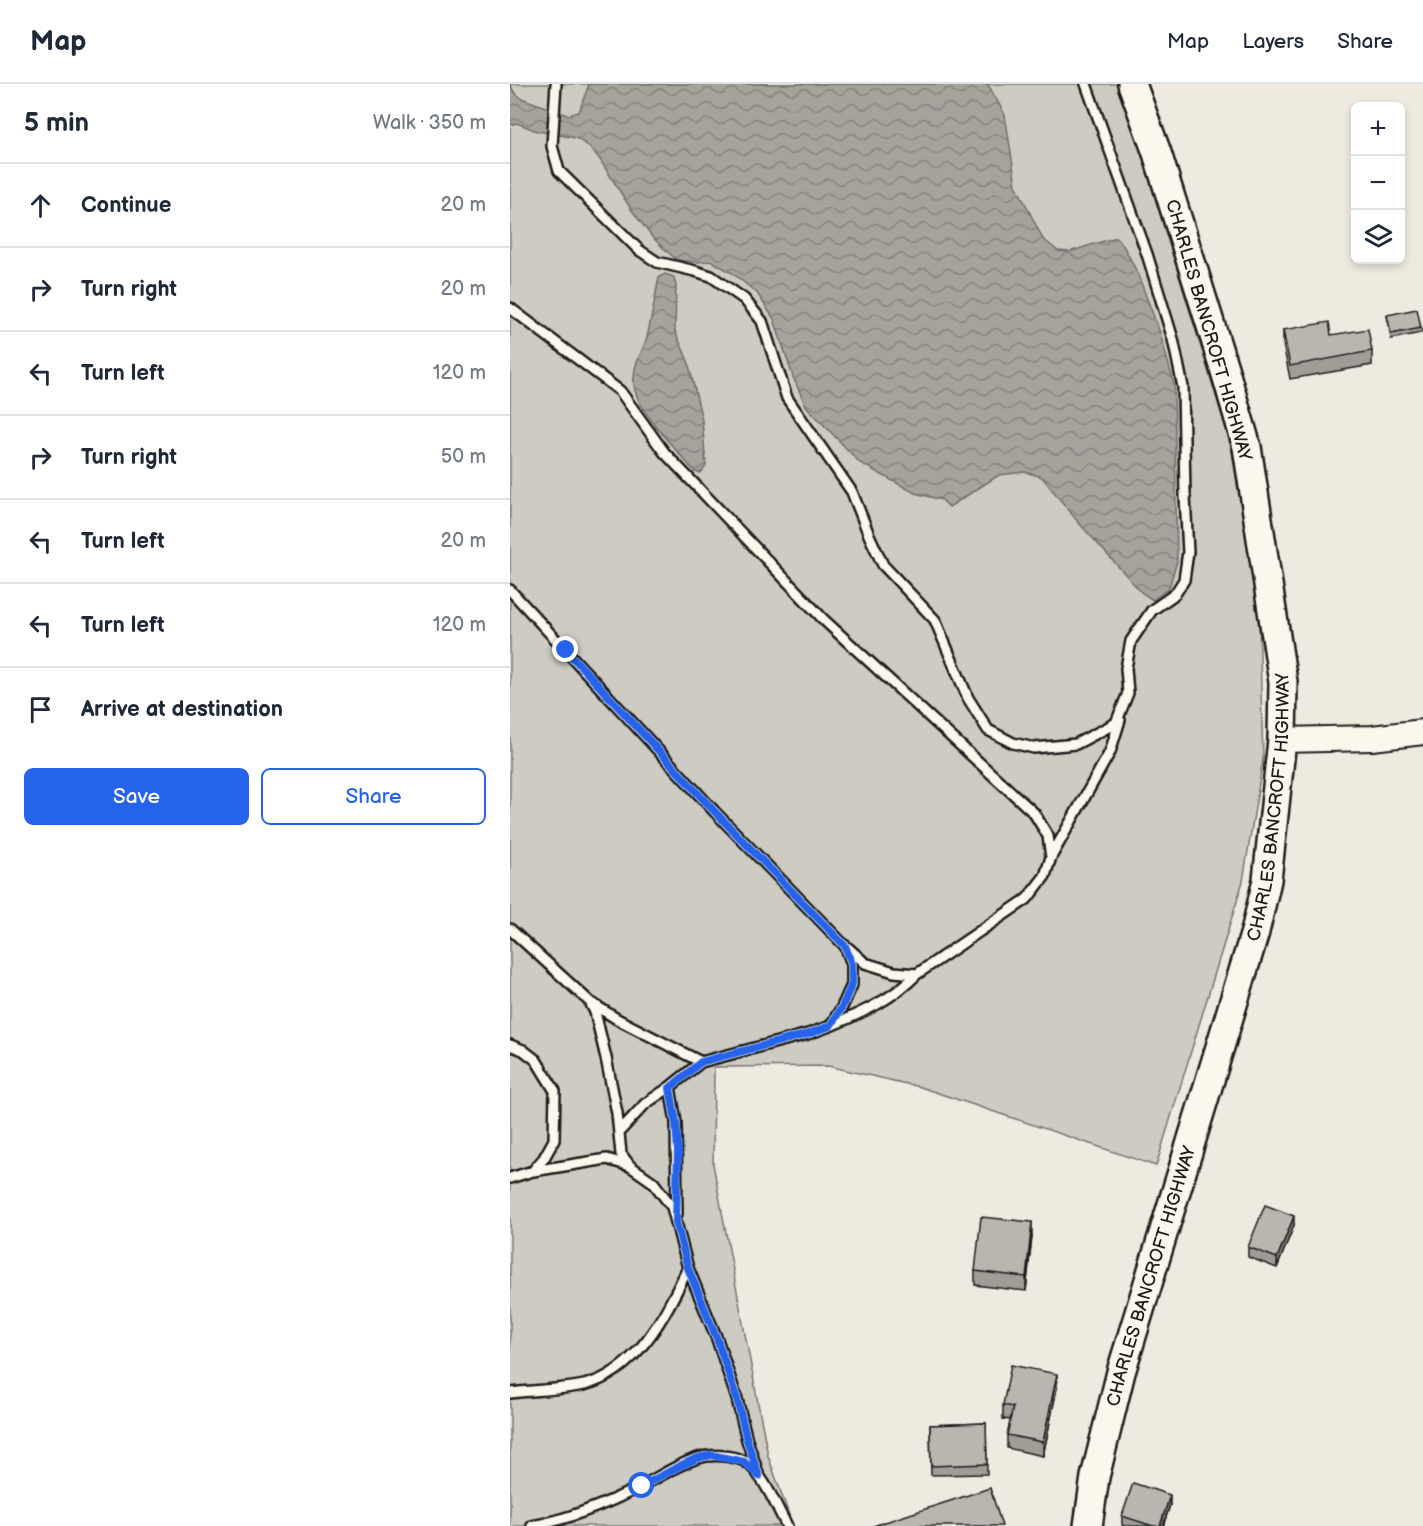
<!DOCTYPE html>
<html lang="en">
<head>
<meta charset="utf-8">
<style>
	:root { --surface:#fff; --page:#f2f2f3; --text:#1f2937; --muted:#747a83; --line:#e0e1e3; --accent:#2563eb }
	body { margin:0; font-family:"Balsamiq Sans",sans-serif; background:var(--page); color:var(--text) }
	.controls { position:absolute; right:18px; top:18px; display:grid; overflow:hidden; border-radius:9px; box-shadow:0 3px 9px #0003 }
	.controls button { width:54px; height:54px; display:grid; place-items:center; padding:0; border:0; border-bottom:2px solid var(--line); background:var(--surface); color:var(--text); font:30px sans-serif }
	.stop { position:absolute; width:18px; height:18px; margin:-14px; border:4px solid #2563eb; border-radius:50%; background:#fff }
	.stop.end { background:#2563eb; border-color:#fff; box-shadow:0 2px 6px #0008 }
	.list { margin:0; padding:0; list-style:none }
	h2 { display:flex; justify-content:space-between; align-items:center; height:78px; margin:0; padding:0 24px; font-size:26px }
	h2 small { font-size:20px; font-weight:400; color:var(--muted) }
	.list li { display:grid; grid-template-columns:39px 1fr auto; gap:18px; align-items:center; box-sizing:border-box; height:84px; padding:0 24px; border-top:2px solid var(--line) }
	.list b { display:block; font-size:22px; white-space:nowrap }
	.list em { font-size:20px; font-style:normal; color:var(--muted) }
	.actions { display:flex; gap:12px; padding:18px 24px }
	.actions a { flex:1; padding:14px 0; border:2px solid var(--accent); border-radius:9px; text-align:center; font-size:21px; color:var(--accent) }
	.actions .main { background:var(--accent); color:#fff }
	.icon { flex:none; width:33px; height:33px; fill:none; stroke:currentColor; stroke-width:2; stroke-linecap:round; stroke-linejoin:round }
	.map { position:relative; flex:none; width:913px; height:1442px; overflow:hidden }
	header { display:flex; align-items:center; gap:36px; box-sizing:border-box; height:84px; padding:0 30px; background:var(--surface); border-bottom:2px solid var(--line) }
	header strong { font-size:28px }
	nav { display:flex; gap:33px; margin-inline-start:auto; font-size:21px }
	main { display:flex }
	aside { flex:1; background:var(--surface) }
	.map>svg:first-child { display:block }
	.grass { fill:#ceccc2; stroke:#75746f; stroke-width:1.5 }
	.water { fill:url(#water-waves); stroke:#6f6d69; stroke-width:1.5 }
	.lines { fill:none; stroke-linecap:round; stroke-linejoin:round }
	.service-casing { stroke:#1c1c1c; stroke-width:14 }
	.tertiary-casing { stroke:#1c1c1c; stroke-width:28 }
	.secondary-casing { stroke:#1c1c1c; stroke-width:32 }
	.service { stroke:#fbf7ec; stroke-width:9 }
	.tertiary { stroke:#fbf7ec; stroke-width:24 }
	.secondary { stroke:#fbf7ec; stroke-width:27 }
	.wall { fill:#9f9d96; stroke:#1c1c1c; stroke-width:1.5 }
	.shaded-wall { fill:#827f7a; stroke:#1c1c1c; stroke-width:1.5 }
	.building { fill:#b9b6af; stroke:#1c1c1c; stroke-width:1.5 }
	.route { stroke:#2563eb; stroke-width:8 }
	.labels { text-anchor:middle; stroke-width:6; stroke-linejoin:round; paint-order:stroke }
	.street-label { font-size:18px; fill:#1c1c1c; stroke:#fbf7ec }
</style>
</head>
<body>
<header>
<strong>Map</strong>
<nav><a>Map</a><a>Layers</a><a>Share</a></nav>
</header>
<main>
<aside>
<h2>5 min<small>Walk · 350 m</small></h2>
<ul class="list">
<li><svg class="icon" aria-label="ahead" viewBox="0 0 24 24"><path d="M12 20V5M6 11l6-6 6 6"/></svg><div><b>Continue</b></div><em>20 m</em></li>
<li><svg class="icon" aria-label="right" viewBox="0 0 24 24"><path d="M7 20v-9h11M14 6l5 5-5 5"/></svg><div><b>Turn right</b></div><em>20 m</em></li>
<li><svg class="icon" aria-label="left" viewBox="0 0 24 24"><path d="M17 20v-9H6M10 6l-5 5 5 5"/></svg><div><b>Turn left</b></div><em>120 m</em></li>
<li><svg class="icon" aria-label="right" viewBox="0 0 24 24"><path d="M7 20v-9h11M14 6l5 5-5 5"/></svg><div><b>Turn right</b></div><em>50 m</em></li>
<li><svg class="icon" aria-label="left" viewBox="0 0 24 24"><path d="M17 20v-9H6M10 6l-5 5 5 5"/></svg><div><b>Turn left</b></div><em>20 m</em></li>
<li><svg class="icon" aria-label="left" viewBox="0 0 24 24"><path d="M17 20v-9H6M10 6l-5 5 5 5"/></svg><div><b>Turn left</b></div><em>120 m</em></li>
<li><svg class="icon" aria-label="arrive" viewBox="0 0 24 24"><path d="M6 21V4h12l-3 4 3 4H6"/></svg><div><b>Arrive at destination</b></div></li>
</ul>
<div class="actions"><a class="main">Save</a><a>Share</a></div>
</aside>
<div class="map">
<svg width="913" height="1442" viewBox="0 0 913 1442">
	<defs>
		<pattern id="water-waves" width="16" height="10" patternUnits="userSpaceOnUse" patternTransform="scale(1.5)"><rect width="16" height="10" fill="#a6a39d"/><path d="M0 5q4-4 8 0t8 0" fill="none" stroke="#86847f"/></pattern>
	</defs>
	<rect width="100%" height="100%" fill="#eeeadf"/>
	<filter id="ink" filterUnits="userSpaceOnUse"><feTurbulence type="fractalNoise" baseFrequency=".0167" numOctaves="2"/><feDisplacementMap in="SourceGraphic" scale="12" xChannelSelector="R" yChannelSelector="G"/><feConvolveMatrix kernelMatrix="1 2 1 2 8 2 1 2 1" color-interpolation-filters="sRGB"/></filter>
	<g filter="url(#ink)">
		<path class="grass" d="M0 0H610L721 361 749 536 753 675 733 797 646 1082 410 1003 318 982 204 983 203 1080 258 1372 283 1442H0Z"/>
		<path class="water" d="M0 0 4 8 11 14 58 31 69 28 79 0H476L479 2 495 31 506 101 533 155 548 167 559 168 606 153 614 163 627 188 650 249 664 300 667 477 659 504 643 516 632 509 568 438 532 393 515 388 489 391 439 423 432 416 405 409 350 379 296 322 283 293 264 235 247 209 222 189 202 177 185 178 167 176 160 170 142 153 121 125 89 74 77 61 66 54 27 47 7 39 0 41Z
			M155 190 164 193 166 202 165 247 178 277 192 336 196 382 191 389 185 388C168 367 127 328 124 301 122 281 132 270 137 253 142 233 145 213 149 193Z"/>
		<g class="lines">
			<g class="service-casing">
				<path id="service" d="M46 0 42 62 49 87 129 166 147 178 185 187 201 192 234 215 252 237 277 314 342 408 359 451 373 481 425 536 458 614 478 646 503 659 524 664 566 660 606 639 618 609 616 584 621 557 642 526 665 510 674 496 678 468 675 412 673 303 663 255 637 170 576 0
					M0 224 110 307 154 368 314 536 524 729 538 752 541 773 535 792 517 815 407 890
					M0 506 205 728 335 862 342 880V901L332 923 320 942 298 950 191 978 107 935 80 918
					M541 773 600 668 610 636
					M0 845 80 918 85 928 96 974 107 1029 111 1070 120 1082
					M320 942C352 929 383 915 407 890L384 888 355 879 336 862
					M0 961 13 966 26 976 45 1007 44 1056 34 1074 23 1087
					M160 1003 191 978
					M109 1048 135 1020 160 1003 166 1038 167 1130
					M0 1094 23 1087 97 1075 120 1082 143 1098 162 1123 178 1184 207 1255 227 1315 237 1356 249 1392
					M0 1309C24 1306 50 1306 74 1301 128 1288 156 1229 178 1184
					M22 1442C60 1435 96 1420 130 1403 149 1393 168 1380 188 1374 201 1370 221 1371 234 1377 252 1387 267 1424 277 1442"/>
			</g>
			<g class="tertiary-casing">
				<path id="tertiary" d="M772 656 862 654 913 648"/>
			</g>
			<g class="secondary-casing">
				<g id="secondary">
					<path id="s1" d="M578 1442 585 1393 611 1288 745 848 757 796 772 656 773 598 737 363 715 287 647 69 622 0"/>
				</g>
			</g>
			<use href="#service" class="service"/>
			<use href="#tertiary" class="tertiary"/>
			<use href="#secondary" class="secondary"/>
		</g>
		<path class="wall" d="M877 231 911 244V249L881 255Z
			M773 246 821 251 862 267V281L780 295 773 260Z
			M784 1141 767 1184 738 1173V1163Z
			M522 1152 516 1207 465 1201V1187Z
			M547 1304 533 1372 497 1364V1351L501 1336 493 1335V1321Z
			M476 1339 477 1390 421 1391 420 1341Z
			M660 1421 653 1442H615L612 1441V1432Z"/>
		<path class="shaded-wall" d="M784 1132V1141L767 1184V1174Z
			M522 1138V1152L516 1207V1193Z
			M547 1290V1304L533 1372V1358Z
			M660 1411V1421L653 1442H650Z"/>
		<path class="building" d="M907 225 911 244 881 250 877 231Z
			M819 238 821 251 858 245 862 267 780 282 773 246Z
			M755 1121 784 1132 767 1174 738 1163Z
			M471 1133 522 1138 516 1193 465 1187Z
			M501 1281 547 1290 533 1358 497 1351 503 1323 493 1321Z
			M476 1339 477 1380 421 1382 420 1341Z
			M623 1399 660 1411 650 1442H643L612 1432Z
			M480 1404 492 1442H363Z"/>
	</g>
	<g class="lines" filter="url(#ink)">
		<path class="route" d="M56 566 205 728 335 862 342 880V900L332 923 320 942 298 950 191 978 160 1004 166 1038 168 1067 166 1138 178 1184 207 1255 227 1315 237 1356 249 1392 234 1378 201 1371 188 1374 172 1381 132 1402"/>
	</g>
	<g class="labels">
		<g class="street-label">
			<text transform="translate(699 246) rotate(74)" y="6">CHARLES BANCROFT HIGHWAY</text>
			<text dy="6" stroke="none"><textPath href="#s1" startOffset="744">CHARLES BANCROFT HIGHWAY</textPath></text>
			<text dy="6" stroke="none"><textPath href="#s1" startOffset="258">CHARLES BANCROFT HIGHWAY</textPath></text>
		</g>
	</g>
</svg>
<div class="controls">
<button>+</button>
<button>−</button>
<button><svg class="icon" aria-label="layers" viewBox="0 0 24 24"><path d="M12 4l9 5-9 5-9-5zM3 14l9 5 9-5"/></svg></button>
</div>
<div class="stop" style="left:132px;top:1402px"></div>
<div class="stop end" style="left:56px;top:566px"></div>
</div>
</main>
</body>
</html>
